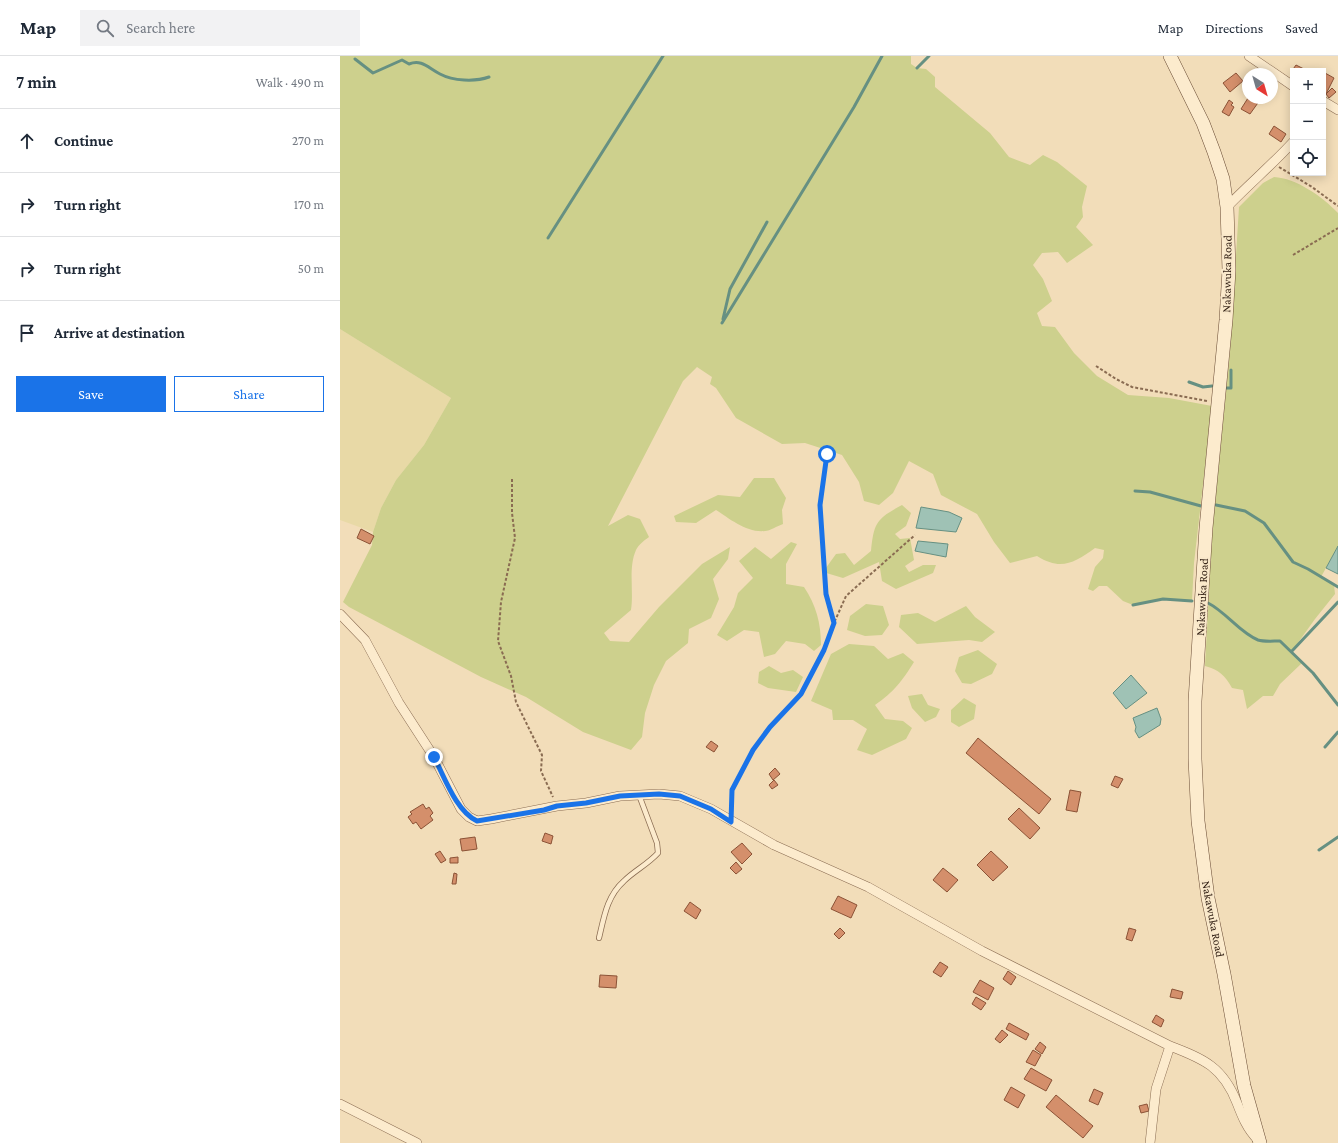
<!DOCTYPE html>
<html lang="en">
<head>
<meta charset="utf-8">
<style>
	:root { --surface:#fff; --page:#f2f2f3; --text:#1f2937; --muted:#747a83; --line:#e0e1e3; --accent:#1a73e8 }
	body { margin:0; font-family:"Crimson Pro",serif; background:var(--page); color:var(--text) }
	.controls { position:absolute; right:12px; top:12px; display:grid; overflow:hidden; border-radius:0px; box-shadow:0 2px 10px #0003 }
	.controls button { width:36px; height:36px; display:grid; place-items:center; padding:0; border:0; border-bottom:1px solid var(--line); background:var(--surface); color:var(--text); font:20px sans-serif }
	.compass { position:absolute; left:902px; top:12px; width:36px; height:36px; border-radius:50%; background:var(--surface); box-shadow:0 2px 10px #0003; rotate:143deg }
	.stop { position:absolute; width:12px; height:12px; margin:-9px; border:3px solid #1a73e8; border-radius:50%; background:#fff }
	.stop.end { background:#1a73e8; border-color:#fff; box-shadow:0 1px 4px #0008 }
	.list { margin:0; padding:0; list-style:none }
	h2 { display:flex; justify-content:space-between; align-items:center; height:52px; margin:0; padding:0 16px; font-size:17px }
	h2 small { font-size:13px; font-weight:400; color:var(--muted) }
	.list li { display:grid; grid-template-columns:26px 1fr auto; gap:12px; align-items:center; box-sizing:border-box; height:64px; padding:0 16px; border-top:1px solid var(--line) }
	.list b { display:block; font-size:15px; white-space:nowrap }
	.list em { font-size:13px; font-style:normal; color:var(--muted) }
	.actions { display:flex; gap:8px; padding:12px 16px }
	.actions a { flex:1; padding:9px 0; border:1px solid var(--accent); border-radius:0px; text-align:center; font-size:14px; color:var(--accent) }
	.actions .main { background:var(--accent); color:#fff }
	.icon { flex:none; width:22px; height:22px; fill:none; stroke:currentColor; stroke-width:2; stroke-linecap:round; stroke-linejoin:round }
	.map { position:relative; flex:none; width:998px; height:1087px; overflow:hidden }
	header { display:flex; align-items:center; gap:24px; box-sizing:border-box; height:56px; padding:0 20px; background:var(--surface); border-bottom:1px solid var(--line) }
	header strong { font-size:19px }
	nav { display:flex; gap:22px; margin-inline-start:auto; font-size:14px }
	.search { width:280px; height:36px; background:var(--page); display:flex; align-items:center; gap:10px; box-sizing:border-box; padding:0 14px; border-radius:0px; color:var(--muted); font-size:15px }
	main { display:flex }
	aside { flex:1; background:var(--surface) }
	.map>svg:first-child { display:block }
	.farmland { fill:#e8d9a6 }
	.green { fill:#cdd08d }
	.water { fill:#9fc2b5; stroke:#669082 }
	.lines { fill:none; stroke-linecap:round; stroke-linejoin:round }
	.stream { stroke:#669082; stroke-width:3 }
	.building { fill:#d48f6b; stroke:#8b5236 }
	.lane-casing { stroke:#8a6c52; stroke-width:6 }
	.street-casing { stroke:#8a6c52; stroke-width:10 }
	.secondary-casing { stroke:#6b4d36; stroke-width:14 }
	.path { stroke:#8a6c52; stroke-width:2; stroke-dasharray:3 2; stroke-linecap:butt }
	.lane { stroke:#fcebcd; stroke-width:4.5 }
	.street { stroke:#fcebcd; stroke-width:9 }
	.secondary { stroke:#fcebcd; stroke-width:13 }
	.route { stroke:#1a73e8; stroke-width:5 }
	.labels { text-anchor:middle; stroke-width:4; stroke-linejoin:round; paint-order:stroke }
	.street-label { font-size:12px; fill:#372519; stroke:#f9e8ca }
</style>
</head>
<body>
<header>
<strong>Map</strong>
<div class="search"><svg class="icon" aria-label="search" viewBox="0 0 24 24"><circle cx="10" cy="10" r="6"/><path d="M15 15l6 6"/></svg>Search here</div>
<nav><a>Map</a><a>Directions</a><a>Saved</a></nav>
</header>
<main>
<aside>
<h2>7 min<small>Walk · 490 m</small></h2>
<ul class="list">
<li><svg class="icon" aria-label="ahead" viewBox="0 0 24 24"><path d="M12 20V5M6 11l6-6 6 6"/></svg><div><b>Continue</b></div><em>270 m</em></li>
<li><svg class="icon" aria-label="right" viewBox="0 0 24 24"><path d="M7 20v-9h11M14 6l5 5-5 5"/></svg><div><b>Turn right</b></div><em>170 m</em></li>
<li><svg class="icon" aria-label="right" viewBox="0 0 24 24"><path d="M7 20v-9h11M14 6l5 5-5 5"/></svg><div><b>Turn right</b></div><em>50 m</em></li>
<li><svg class="icon" aria-label="arrive" viewBox="0 0 24 24"><path d="M6 21V4h12l-3 4 3 4H6"/></svg><div><b>Arrive at destination</b></div></li>
</ul>
<div class="actions"><a class="main">Save</a><a>Share</a></div>
</aside>
<div class="map">
<svg width="998" height="1087" viewBox="0 0 998 1087">
	<rect width="100%" height="100%" fill="#f2ddb9"/>
	<path class="farmland" d="M0 273 111 342 84 389 56 424 41 452 33 476 0 464Z"/>
	<path class="green" d="M0 0H571V8L577 12 586 13 595 21V31L650 77 669 101 690 109 703 99 717 106 747 130 742 151 743 161 736 171 753 189 727 207 718 196 702 197 693 209 703 223 712 245 697 257 702 270 715 271 734 297 757 320 788 339 829 342 872 350 854 507 852 545 823 543 793 549 783 545 767 530H759L753 535 748 533 755 511 763 502 764 494 755 492C734 507 721 515 697 500L670 507 654 486 637 458 601 439 593 418 569 405 553 437 539 449 524 445 519 426 502 399 465 387 442 388 396 362 376 332 370 328 372 321 357 311 343 325 268 470 288 459 300 463 309 481C305 484 298 489 296 494 288 512 294 535 291 554L264 577 270 585 289 586 319 551 362 508 390 491 388 503 373 523 379 543 371 562 349 573 348 587 326 605 314 629 305 657 302 681 291 694 243 676 186 641 141 621 9 551 3 546 32 489 33 476 41 452 56 424 84 389 111 342 0 273Z
		M934 121C956 122 983 141 998 157V490L981 521 994 529 995 538 975 563 952 595 962 607 940 628 933 640H923L907 653 903 634 892 632C885 619 879 614 865 610L872 478 890 296 899 151 923 127Z
		M414 422H434L446 442 442 454 443 468C437 470 430 475 425 475 407 477 390 463 376 454L356 467 336 466 334 460 378 439 400 441Z
		M562 449 571 457 566 470 555 478 560 483 570 482 574 504 565 510 569 516 583 509H596L593 517 556 533 542 525 539 506 503 522 483 516 496 498 505 497 514 509 531 495C534 467 536 463 562 449Z
		M451 486 457 488 446 508V528L464 531C476 549 481 567 481 589L474 595 465 588 446 585 435 598 424 601 419 576 404 574 387 585 377 579 394 551 398 537 413 522 399 505 415 491 431 503Z
		M526 548 543 550 549 569 542 579 525 580 507 574 510 560Z
		M626 550 635 561 655 576 642 586 629 584 577 588 559 571 561 559 578 557 595 566Z
		M509 588 534 590 548 603 563 597 574 606C562 625 554 636 535 649L545 663 563 665 572 672 566 683 532 699 517 694 527 673 513 664H493L492 654 471 645 491 598Z
		M638 594 657 608 652 618 631 628 622 627 615 615 619 601Z
		M429 610 441 617 453 614 463 621 456 636 428 632 418 627 419 616Z
		M582 638 588 649 600 653 596 661 585 666 572 652 568 640Z
		M624 642 636 649 634 663 619 671 611 666V654Z"/>
	<path class="water" d="M581 451 609 456 622 462 616 476 576 472Z
		M578 485 608 488 606 501 575 495Z
		M998 490V518L986 512Z
		M791 619 807 637 786 653 773 637Z
		M817 652 821 663 820 669 799 682 795 675 796 671 793 662Z"/>
	<g class="lines">
		<path class="stream" d="M15 3 33 17 62 4 69 8C82 3 88 12 100 18 113 25 135 26 149 21
			M577 12 589 0
			M208 182 323 0
			M383 263 390 233 427 166
			M382 267 514 51 542 0
			M849 326 863 331 872 330
			M885 332H891V314
			M795 435 810 436 861 450
			M876 449 905 455 924 467 953 506 968 513 998 531
			M868 547C886 556 900 577 918 584 924 586 933 585 940 585L973 617 998 649
			M793 549 823 543 852 545
			M952 595 998 546
			M985 691 998 676
			M979 794 998 781"/>
	</g>
	<path class="building" d="M956 9 964 13 953 15V17L951 16Z
		M896 17 903 25 890 36 883 27Z
		M985 17 994 22 985 40 983 39V22Z
		M992 32 996 36 989 42 986 38Z
		M908 42 920 44 910 58 901 53Z
		M889 44 893 47 891 49 894 51 889 60 882 56Z
		M934 70 946 78 941 86 929 78Z
		M21 473 34 480 30 488 17 482Z
		M638 682 711 743 699 758 626 697Z
		M371 685 378 690 374 696 366 691Z
		M435 712 440 718 433 724 429 718Z
		M775 720 783 723 778 732 771 729Z
		M434 724 438 729 432 733 429 729Z
		M730 734 741 736 737 756 726 754Z
		M83 748 86 753 89 751 93 757 90 760 93 764 81 773 76 766 73 768 68 761 72 758 70 756Z
		M679 752 700 772 690 783 668 763Z
		M205 777 213 780 211 788 202 785Z
		M135 781 137 793 122 795 120 783Z
		M402 787 412 798 402 808 391 796Z
		M100 795 106 804 101 807 95 798Z
		M651 795 668 811 653 825 637 809Z
		M118 801V807H110V802Z
		M396 806 402 813 396 818 390 812Z
		M603 812 618 824 607 836 593 824Z
		M114 817 117 818 116 828H112Z
		M498 840 517 849 511 862 491 853Z
		M350 846 361 854 356 863 344 855Z
		M500 872 505 877 499 883 494 878Z
		M789 872 796 874 792 885 786 883Z
		M600 906 608 911 601 921 593 916Z
		M668 915 676 921 671 929 663 923Z
		M260 919 277 920 276 932 259 931Z
		M640 924 654 932 648 944 633 936Z
		M832 933 843 936 841 943 830 941Z
		M636 941 646 947 641 954 632 948Z
		M816 959 824 964 821 971 812 966Z
		M669 967 689 978 686 984 666 973Z
		M662 974 668 979 660 987 655 983Z
		M700 986 706 991 702 998 695 993Z
		M693 994 701 999 695 1010 686 1006Z
		M691 1012 712 1024 706 1035 684 1023Z
		M671 1031 685 1039 678 1052 664 1044Z
		M754 1033 763 1037 758 1049 749 1045Z
		M716 1039 753 1070 743 1082 706 1051Z
		M807 1048 809 1055 801 1057 799 1050Z"/>
	<g class="lines">
		<g class="lane-casing">
			<path id="lane" d="M259 882C264 861 267 840 284 825 295 814 307 809 318 797L317 787 299 739"/>
		</g>
		<g class="street-casing">
			<path id="street" d="M909 0 953 30
				M983 45 998 54
				M887 151C908 129 933 108 953 86
				M0 558 25 584 59 647 94 701 121 753 129 761 137 765 151 763 217 750 246 747 280 740 319 738 340 740 371 753 434 789 528 831 642 895 830 990C864 1003 883 1011 897 1047 902 1060 907 1073 918 1084
				M0 1048 77 1087
				M810 1087 816 1033 830 990"/>
		</g>
		<g class="secondary-casing">
			<path id="secondary" d="M830 0 863 67 874 96 883 123 887 151 889 214 886 264 866 472 855 645V703L858 765 868 842 884 918 904 1030 920 1087"/>
		</g>
		<path class="path" d="M939 111 972 131 998 150
			M953 199 998 172
			M756 310 776 323 792 331 867 345
			M487 398 480 449 486 539 494 567
			M172 423V457L175 482 161 546 158 585 171 620 176 646 202 699 201 715 213 741
			M391 755 392 734 413 694 430 671 461 638 484 594 494 567 506 540 575 479"/>
		<use href="#lane" class="lane"/>
		<use href="#street" class="street"/>
		<use href="#secondary" class="secondary"/>
	</g>
	<g class="lines">
		<path class="route" d="M94 701C105 722 116 755 137 765L204 754 217 750 246 747 280 740 319 738 340 740 371 753 391 766 392 734 413 694 430 671 461 638 484 594 494 567 486 538 480 449 487 398"/>
	</g>
	<g class="labels">
		<g class="street-label">
			<text transform="translate(887 218) rotate(-89)" y="4">Nakawuka Road</text>
			<text transform="translate(862 541) rotate(-87)" y="4">Nakawuka Road</text>
			<text transform="translate(873 863) rotate(79)" y="4">Nakawuka Road</text>
		</g>
	</g>
</svg>
<div class="controls">
<button>+</button>
<button>−</button>
<button><svg class="icon" aria-label="locate" viewBox="0 0 24 24"><circle cx="12" cy="12" r="6"/><path d="M12 2v4M12 18v4M2 12h4M18 12h4"/></svg></button>
</div>
<svg class="compass" viewBox="-18 -18 36 36"><path d="M0-13l5 13h-10z" fill="#e53935"/><path d="M0 13l5-13h-10z" fill="#747a83"/></svg>
<div class="stop" style="left:487px;top:398px"></div>
<div class="stop end" style="left:94px;top:701px"></div>
</div>
</main>
</body>
</html>
